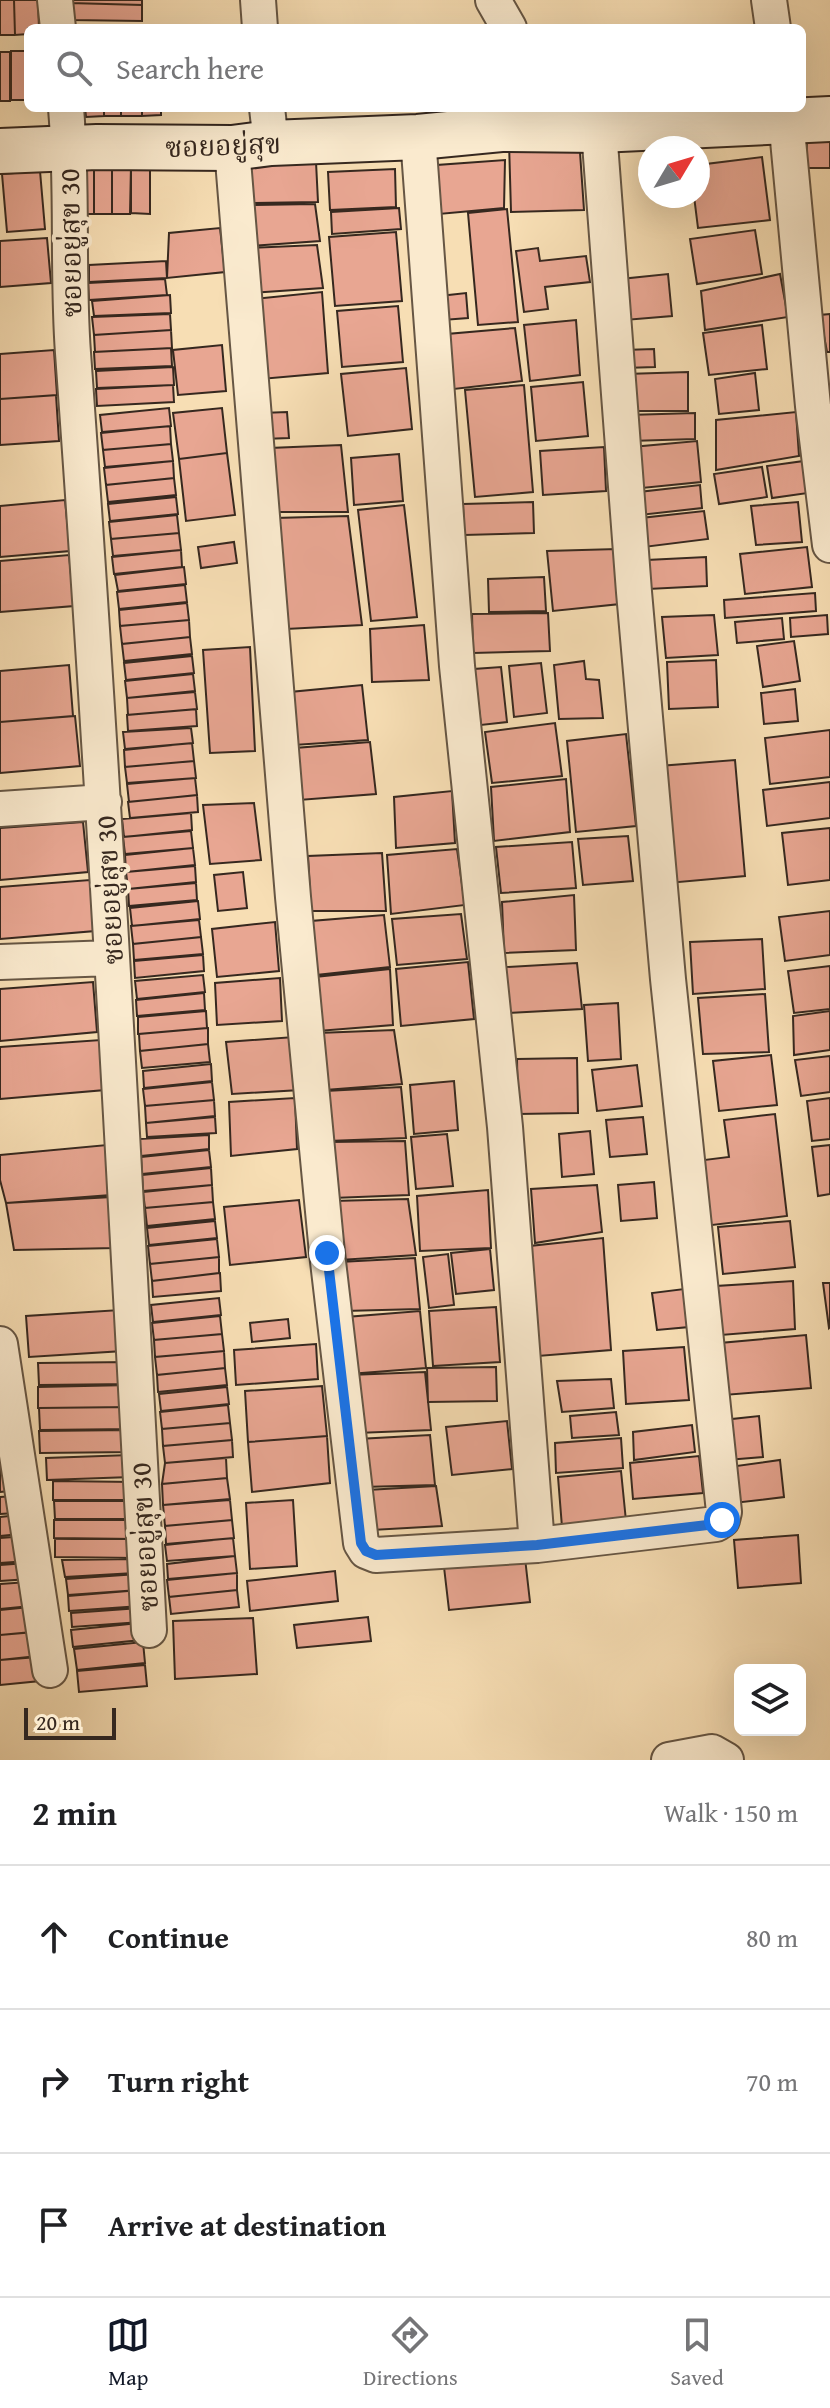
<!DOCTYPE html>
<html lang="en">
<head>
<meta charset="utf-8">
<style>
	:root { --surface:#fff; --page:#f2f2f2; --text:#202124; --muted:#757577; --line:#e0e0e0; --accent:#111827 }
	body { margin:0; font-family:"Gentium Book Plus","Noto Serif Thai",serif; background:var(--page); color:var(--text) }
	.controls { position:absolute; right:24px; bottom:24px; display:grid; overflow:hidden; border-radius:12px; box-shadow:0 8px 32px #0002 }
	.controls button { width:72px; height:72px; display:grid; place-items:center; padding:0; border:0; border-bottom:2px solid var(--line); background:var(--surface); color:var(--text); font:40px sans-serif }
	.compass { position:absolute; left:638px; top:136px; width:72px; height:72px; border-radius:50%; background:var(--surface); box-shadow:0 8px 32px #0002; rotate:52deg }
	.scale { position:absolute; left:24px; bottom:20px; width:92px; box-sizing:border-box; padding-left:8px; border:4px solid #36281f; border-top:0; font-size:22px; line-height:28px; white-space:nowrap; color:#36281f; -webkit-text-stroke:6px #faeace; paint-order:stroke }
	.stop { position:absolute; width:24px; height:24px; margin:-18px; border:6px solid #1a73e8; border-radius:50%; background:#fff }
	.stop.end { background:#1a73e8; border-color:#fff; box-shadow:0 2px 8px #0008 }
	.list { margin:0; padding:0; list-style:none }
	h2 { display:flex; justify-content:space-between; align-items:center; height:104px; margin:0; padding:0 32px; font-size:34px }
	h2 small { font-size:26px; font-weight:400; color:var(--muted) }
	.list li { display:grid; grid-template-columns:52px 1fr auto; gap:24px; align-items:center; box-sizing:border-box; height:144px; padding:0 32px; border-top:2px solid var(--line) }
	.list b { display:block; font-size:30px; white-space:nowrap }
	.list em { font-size:26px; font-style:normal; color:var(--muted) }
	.icon { flex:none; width:44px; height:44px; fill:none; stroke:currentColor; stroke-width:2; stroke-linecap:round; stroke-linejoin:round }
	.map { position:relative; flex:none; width:830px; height:1760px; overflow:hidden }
	.search { position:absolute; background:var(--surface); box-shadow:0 8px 32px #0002; left:24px; right:24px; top:24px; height:88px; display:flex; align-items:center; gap:20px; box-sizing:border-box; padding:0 28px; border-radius:12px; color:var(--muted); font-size:30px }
	.sheet { height:536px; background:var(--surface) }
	nav { display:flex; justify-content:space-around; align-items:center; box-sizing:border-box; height:112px; border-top:2px solid var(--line); background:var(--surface); font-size:22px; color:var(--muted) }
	nav a { display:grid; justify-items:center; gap:4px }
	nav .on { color:var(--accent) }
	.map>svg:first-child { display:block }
	.building { fill:#e8a692; stroke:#36281f; stroke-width:2 }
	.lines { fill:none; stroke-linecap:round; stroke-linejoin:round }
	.street-casing { stroke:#665644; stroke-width:38 }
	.secondary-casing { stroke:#36281f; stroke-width:48 }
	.street { stroke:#faeace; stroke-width:34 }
	.secondary { stroke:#faeace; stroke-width:44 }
	.route { stroke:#1a73e8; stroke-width:10 }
	.labels { text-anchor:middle; stroke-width:8; stroke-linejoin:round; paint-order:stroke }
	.street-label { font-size:28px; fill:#36281f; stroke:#faeace }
</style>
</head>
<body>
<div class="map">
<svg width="830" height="1760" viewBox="0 0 830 1760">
	<rect width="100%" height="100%" fill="#f7deb4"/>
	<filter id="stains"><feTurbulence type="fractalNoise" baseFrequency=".0025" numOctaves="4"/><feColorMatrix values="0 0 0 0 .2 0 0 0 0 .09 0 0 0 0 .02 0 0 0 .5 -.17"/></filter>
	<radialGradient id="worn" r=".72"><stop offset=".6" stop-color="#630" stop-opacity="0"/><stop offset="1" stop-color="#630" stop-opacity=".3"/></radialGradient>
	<path class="building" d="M0 0H14L15 35H0Z
		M14 0H38L39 28H28V34L15 35Z
		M70 0H142V5L70 3Z
		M70 3 142 5V21L70 20Z
		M11 51H28V100H11Z
		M0 52H10V101H0Z
		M85 108H104V116L86 117Z
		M104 108H121V116H104Z
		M121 108H142V116H121Z
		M142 108H161V115L142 116Z
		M579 138 584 210 511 212 509 142Z
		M807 142H830V168H806Z
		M762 157 770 220 698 228 694 196H698V165Z
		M505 160 504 208 439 214 437 165Z
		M245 161 316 162 318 202 245 203Z
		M94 164V214H77V165Z
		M94 164 112 165V214H94Z
		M131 164H150V214L131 213Z
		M112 165H131L130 214H112Z
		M395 169 396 207 330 210 328 172Z
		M40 171 45 229 7 232 2 174Z
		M315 204 320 241 251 246 247 205Z
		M399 208 401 229 332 234 331 212Z
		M507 209 518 322 478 325 468 213Z
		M220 228 225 272 167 278 169 233Z
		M755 230 762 274 697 284 690 239Z
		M396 232 402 301 335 306 329 237Z
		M47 238 51 283 0 287V241Z
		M317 245 323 288 251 293 248 248Z
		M538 248 540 261 586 256 590 282 545 287 548 309 524 312 516 251Z
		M166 261 167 278 89 282V265Z
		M668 274 672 316 625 320 621 279Z
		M780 274 788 317 705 330 701 291Z
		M165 279 167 295 89 300 88 283Z
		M322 292 328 373 261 379 254 299Z
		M466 293 468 318 443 320 440 296Z
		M170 295 171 313 94 316 92 301Z
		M398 306 403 362 342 367 337 311Z
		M170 314 171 330 94 335 92 317Z
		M830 314V352H827L820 315Z
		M576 320 580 375 530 381 524 325Z
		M762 325 767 369 709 375 703 333Z
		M515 328 522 381 454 389 447 334Z
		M171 330 172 348 95 352 94 335Z
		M222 345 226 391 178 395 173 350Z
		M171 348 172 366 95 369 94 352Z
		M654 349 655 367 624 368V350Z
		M54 350 57 395 0 399V354Z
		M173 367 174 385 97 388 96 371Z
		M406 368 412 429 348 436 341 374Z
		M688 372V411H628L626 374Z
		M755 373 759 410 719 414 715 379Z
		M583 382 588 436 536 441 531 387Z
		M173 385 174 402 97 406 96 389Z
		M524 385 533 492 475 497 465 390Z
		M56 395 59 441 0 445V399Z
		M169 408 171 426 102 432 100 415Z
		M222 408 227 453 179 459 173 413Z
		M287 412 289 438 263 439 262 413Z
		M796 412 799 456 716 470V420Z
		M695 413V439L630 441 628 415Z
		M170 426 171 444 103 450 101 433Z
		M697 441 701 482 632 489V447Z
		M171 444 173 461 105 467 103 450Z
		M341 445 348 512H273L270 448Z
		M604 447 606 491 543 495 540 451Z
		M227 453 235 515 186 521 179 459Z
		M399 454 403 501 354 505 351 458Z
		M173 461 174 478 106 485 104 468Z
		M804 461 808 493 772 498 767 466Z
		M762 467 767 497 719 504 714 474Z
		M174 478 176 495 108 502 106 485Z
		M700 485 702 508 640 515 639 492Z
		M176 497 178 514 110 521 108 504Z
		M65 500 70 551 0 557V506Z
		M533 502 534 533 464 535 463 504Z
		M798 502 802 542 756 545 751 506Z
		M404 505 417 617 371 621 358 510Z
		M704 511 708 539 644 547 641 518Z
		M177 515 179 533 111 539 109 522Z
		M348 516 362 625 286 629 275 518Z
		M179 533 181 550 113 556 111 539Z
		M234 542 237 563 201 568 198 547Z
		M807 547 812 587 745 594 740 554Z
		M617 549 620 604 553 611 547 551Z
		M181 550 182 567 114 574 112 557Z
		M69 555 74 606 0 612V561Z
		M706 557 707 586 648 589 647 560Z
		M184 567 186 584 118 591 115 575Z
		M544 577 546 611 489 612 488 579Z
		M185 585 187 602 119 609 117 592Z
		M815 593 816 611 725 618 724 600Z
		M187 603 189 620 120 626 119 610Z
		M548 613 550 651 473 653 472 614Z
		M714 615 718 655 666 658 662 617Z
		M827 615 828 634 791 637 790 618Z
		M782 618 784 639 737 643 735 622Z
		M189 620 190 637 122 644 120 626Z
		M424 625 429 680 372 682 370 629Z
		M190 637 192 654 124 661 122 644Z
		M794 641 800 681 763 687 757 646Z
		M250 647 255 751 210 753 203 650Z
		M192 656 194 673 126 680 124 663Z
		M716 660 718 707 669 709 667 662Z
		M584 661 586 679 599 680 603 718 559 719 554 665Z
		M541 663 547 713 514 717 509 666Z
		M69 665 73 716 0 722V671Z
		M501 667 507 722 481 725 474 669Z
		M193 674 195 691 127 698 125 681Z
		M362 685 368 740 294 745 290 692Z
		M795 689 798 721 764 724 761 693Z
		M195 692 197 709 128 715 127 698Z
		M196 709 197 726 128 731 127 715Z
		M75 716 80 766 0 773V722Z
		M555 723 562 776 492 783 485 732Z
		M191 728 193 743 125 749 123 732Z
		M830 730V777L770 784 765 738Z
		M626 734 636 826 576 832 567 741Z
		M370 742 376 794 299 800 295 748Z
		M192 743 194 761 125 767 124 750Z
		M735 760 745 876 668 883 659 766Z
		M194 761 196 778 127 783 125 767Z
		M195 778 197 795 129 802 127 784Z
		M566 779 570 832 494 841 491 787Z
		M830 782V818L767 826 763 790Z
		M452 791 455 843 396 848 394 797Z
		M197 795 198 812 130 818 128 802Z
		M254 803 261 860 210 864 203 805Z
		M191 813 192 830 124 837 122 819Z
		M83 822 88 872 0 880V828Z
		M830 828V880L788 885 782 833Z
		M191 831 193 848 125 854 123 837Z
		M628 836 633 881 583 885 578 839Z
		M572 842 576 888 501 893 496 847Z
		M193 848 195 865 126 872 125 855Z
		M457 849 465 905 391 914 387 855Z
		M382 853 386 911H311L308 856Z
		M195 866 196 882 128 889 126 872Z
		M243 872 247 908 218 911 214 875Z
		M90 880 95 931 0 939V887Z
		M196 883 197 900 129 906 128 889Z
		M574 895 576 950 504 953 502 902Z
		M198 901 200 919 132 926 130 908Z
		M830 911V955L785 961 779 917Z
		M461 914 467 959 397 965 392 919Z
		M384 915 390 967 316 975 311 921Z
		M199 920 201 937 133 944 131 926Z
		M275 922 279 971 217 977 212 929Z
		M201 937 203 954 134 960 133 944Z
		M762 939 765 989 693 994 690 942Z
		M203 955 204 971 135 978 134 961Z
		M468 962 474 1019 401 1026 396 969Z
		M577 963 582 1009 506 1013V967Z
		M830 966V1009L794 1013 788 971Z
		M390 969 393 1025 318 1031 315 977Z
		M203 975 205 992 137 999 135 981Z
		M280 978 282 1021 217 1025 215 983Z
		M93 982 97 1032 0 1041V989Z
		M204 993 205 1010 137 1016 136 1000Z
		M765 994 769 1052 703 1054 698 998Z
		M618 1003 621 1059 588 1061 584 1005Z
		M206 1011 207 1028 138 1034V1017Z
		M830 1011V1050L794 1055 793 1016Z
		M208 1028V1044L140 1051 139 1034Z
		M394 1030 402 1084 325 1090 318 1033Z
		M294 1037 300 1090 232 1094 226 1042Z
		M101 1040 105 1090 0 1099V1047Z
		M208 1044 210 1062 142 1068 140 1051Z
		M771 1055 777 1105 719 1111 713 1061Z
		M830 1056V1092L801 1096 795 1060Z
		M577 1058 578 1113 518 1114 517 1059Z
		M211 1064 212 1081 144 1088 143 1071Z
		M637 1065 642 1106 597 1111 592 1070Z
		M454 1081 458 1130 414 1134 410 1085Z
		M212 1082 214 1100 145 1106 143 1089Z
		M401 1087 406 1138 328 1141 325 1091Z
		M295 1098 297 1149 231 1156 229 1102Z
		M830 1098V1139L812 1141 807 1101Z
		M214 1100 215 1116 146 1123 145 1106Z
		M775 1114 787 1216 704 1226 696 1161 729 1157 724 1120Z
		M215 1117 216 1133 147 1137 146 1123Z
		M643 1117 647 1154 610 1157 606 1120Z
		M590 1131 594 1174 562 1177 559 1134Z
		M447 1134 453 1186 416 1189 411 1137Z
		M209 1135V1149L141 1156 139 1139Z
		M405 1141 409 1195 333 1198 329 1142Z
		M107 1145 111 1195 6 1203 0 1180V1155Z
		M830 1145V1194L818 1196 812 1147Z
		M209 1150 211 1167 142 1174 141 1157Z
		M211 1168 212 1185 143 1191 142 1175Z
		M654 1182 657 1218 621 1221 618 1185Z
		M212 1185 213 1202 145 1208 143 1192Z
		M597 1185 602 1232 535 1243 531 1189Z
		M488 1190 491 1248 420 1251 417 1196Z
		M112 1197 116 1248 14 1250 6 1203Z
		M408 1199 416 1255 340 1260 333 1201Z
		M299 1200 306 1257 230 1265 224 1207Z
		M213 1202 215 1219 147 1226 145 1208Z
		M215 1221 217 1238 149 1245 147 1228Z
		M790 1221 795 1267 723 1274 718 1227Z
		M603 1238 611 1350 538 1356 530 1246Z
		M217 1239 219 1257 150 1264 148 1246Z
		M490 1249 494 1290 456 1294 451 1253Z
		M448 1254 454 1305 429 1308 423 1257Z
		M219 1257V1273L152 1281 150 1264Z
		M415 1258 420 1309 344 1311 339 1262Z
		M220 1273 221 1291 153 1297 152 1281Z
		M793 1281 795 1329 721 1335 716 1286Z
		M823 1283H830V1327L829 1328Z
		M684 1289 689 1327 657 1330 652 1293Z
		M219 1298 221 1315 153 1322 151 1305Z
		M496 1307 500 1362 433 1366 429 1311Z
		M120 1310 123 1351 29 1357 26 1316Z
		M420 1311 426 1368 349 1374 346 1317Z
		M220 1316 222 1334 154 1340 152 1323Z
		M288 1319 290 1338 252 1342 250 1323Z
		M222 1334 224 1351 155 1357 154 1340Z
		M806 1335 811 1388 724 1395 720 1343Z
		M316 1344 318 1379 236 1385 234 1350Z
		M684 1347 689 1400 626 1404 623 1351Z
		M224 1351 225 1368 157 1375 155 1357Z
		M130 1362 131 1384 39 1385 38 1363Z
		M496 1367 497 1401 428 1402 427 1368Z
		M225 1368 227 1385 158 1392 157 1375Z
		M425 1372 431 1430 357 1433 349 1375Z
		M611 1379 614 1408 562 1412 557 1381Z
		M130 1385V1407L38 1408V1387Z
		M322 1386 327 1436 248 1442 245 1391Z
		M227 1387 229 1404 161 1411 159 1394Z
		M228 1405 230 1423 162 1429 160 1412Z
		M132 1407V1429L40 1430 39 1408Z
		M616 1412 619 1435 572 1438 570 1416Z
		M759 1416 763 1457 727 1460 723 1420Z
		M507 1421 512 1469 452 1475 446 1427Z
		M230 1423 232 1440 163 1446 162 1429Z
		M692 1425 695 1452 634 1460 633 1432Z
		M131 1430 132 1452 40 1453 39 1431Z
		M430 1435 435 1485 363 1487 358 1439Z
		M327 1436 330 1483 252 1492 248 1442Z
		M621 1438 623 1468 556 1473 555 1443Z
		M232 1440 233 1457 165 1463 163 1446Z
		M130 1455 131 1477 47 1480 46 1458Z
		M699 1456 703 1493 633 1499 630 1463Z
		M226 1458 227 1478 162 1484 165 1463Z
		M780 1460 784 1497 734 1503 729 1467Z
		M7 1465 9 1491 0 1492V1466Z
		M621 1471 626 1521 562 1527 558 1477Z
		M227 1478 230 1499 163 1505 162 1484Z
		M53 1481 135 1482V1500H53Z
		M436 1486 442 1526 372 1530 367 1490Z
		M14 1496 15 1513 0 1514V1497Z
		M230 1500 232 1520 165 1526 163 1505Z
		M293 1500 297 1566 250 1569 246 1503Z
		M54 1501H136V1519H55Z
		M18 1515 20 1534 0 1536V1517Z
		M54 1520H135V1539L54 1538Z
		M232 1520 234 1538 166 1544 165 1526Z
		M798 1535 801 1583 738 1588 734 1540Z
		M26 1536 28 1561 0 1563V1538Z
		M233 1538 235 1556 167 1561 165 1545Z
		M55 1539H136V1558L55 1557Z
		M235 1556 237 1573 168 1579 167 1564Z
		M525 1558 530 1602 449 1610 444 1567Z
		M136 1559 135 1573 65 1577 62 1560Z
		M27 1563 29 1579 0 1581V1565Z
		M335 1571 338 1601 250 1611 247 1581Z
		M237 1573V1590L169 1597 167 1580Z
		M138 1574 139 1590 68 1595 66 1579Z
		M28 1582 31 1606 0 1609V1584Z
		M140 1590 141 1606 69 1611 68 1596Z
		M237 1590 239 1607 171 1614 169 1597Z
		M30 1607 32 1632 0 1635V1610Z
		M140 1608 141 1622 72 1627 71 1613Z
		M368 1617 371 1641 297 1648 294 1625Z
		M253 1618 257 1674 175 1679 173 1621Z
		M139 1623 141 1640 73 1647 71 1630Z
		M35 1632 38 1656 0 1660V1635Z
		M143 1642 145 1663 77 1670 74 1649Z
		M38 1657 40 1681 0 1685V1660Z
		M145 1665 147 1686 79 1692 77 1671Z"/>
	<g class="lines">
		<g class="street-casing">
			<path id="street" d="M55 0 58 28
				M258 0 260 28
				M493 0 509 28
				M769 0 773 28
				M66 108C73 189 67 271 73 353 104 778 126 1204 149 1630
				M267 108 271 143
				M785 108 813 406 830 545
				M418 137 457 666 505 1127 537 1545
				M232 148 293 897 327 1253 361 1543 366 1551 376 1555 537 1545 716 1524 722 1520 724 1512 668 979 634 592 599 130
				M0 809 104 802
				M0 962 112 958
				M0 1344 50 1670
				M669 1760 712 1752 726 1760"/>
		</g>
		<g class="secondary-casing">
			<path id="secondary" d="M0 151 97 147 232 148 271 143 418 137 501 129 599 130 830 119"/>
		</g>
		<use href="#street" class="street"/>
		<use href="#secondary" class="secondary"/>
	</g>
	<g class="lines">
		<path class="route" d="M327 1253 361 1543 366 1551 376 1555 537 1545 716 1524 722 1520"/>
	</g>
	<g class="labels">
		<g class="street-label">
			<text transform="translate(223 145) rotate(-2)" y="10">ซอยอยู่สุข</text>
			<text transform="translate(70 243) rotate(-91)" y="10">ซอยอยู่สุข 30</text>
			<text transform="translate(109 890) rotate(-93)" y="10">ซอยอยู่สุข 30</text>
			<text transform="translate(144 1537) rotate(-93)" y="10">ซอยอยู่สุข 30</text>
		</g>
	</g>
	<rect width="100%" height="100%" filter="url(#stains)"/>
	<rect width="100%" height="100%" fill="url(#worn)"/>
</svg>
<div class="controls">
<button><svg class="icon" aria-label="layers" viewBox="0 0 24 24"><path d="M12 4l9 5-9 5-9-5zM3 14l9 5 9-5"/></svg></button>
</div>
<svg class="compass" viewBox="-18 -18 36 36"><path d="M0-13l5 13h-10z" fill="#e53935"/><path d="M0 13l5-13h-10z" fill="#757577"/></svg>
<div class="scale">20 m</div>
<div class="stop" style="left:722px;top:1520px"></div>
<div class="stop end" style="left:327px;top:1253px"></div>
<div class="search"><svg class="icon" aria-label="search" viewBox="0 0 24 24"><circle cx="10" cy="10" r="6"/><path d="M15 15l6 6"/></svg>Search here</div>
</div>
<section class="sheet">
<h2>2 min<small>Walk · 150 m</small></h2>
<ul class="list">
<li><svg class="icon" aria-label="ahead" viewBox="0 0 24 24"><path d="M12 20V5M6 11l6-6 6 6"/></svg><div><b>Continue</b></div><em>80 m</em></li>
<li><svg class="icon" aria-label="right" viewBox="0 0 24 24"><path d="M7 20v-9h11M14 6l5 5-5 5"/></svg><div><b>Turn right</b></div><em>70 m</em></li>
<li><svg class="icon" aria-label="arrive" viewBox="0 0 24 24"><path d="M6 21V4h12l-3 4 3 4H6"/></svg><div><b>Arrive at destination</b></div></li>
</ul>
</section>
<nav>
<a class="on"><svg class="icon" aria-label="map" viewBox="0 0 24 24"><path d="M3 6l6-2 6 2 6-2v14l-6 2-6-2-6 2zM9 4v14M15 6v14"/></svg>Map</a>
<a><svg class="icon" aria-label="directions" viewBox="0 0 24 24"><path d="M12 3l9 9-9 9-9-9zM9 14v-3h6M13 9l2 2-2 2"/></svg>Directions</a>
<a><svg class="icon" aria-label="saved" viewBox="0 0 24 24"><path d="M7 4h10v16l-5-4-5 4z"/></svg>Saved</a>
</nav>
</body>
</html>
